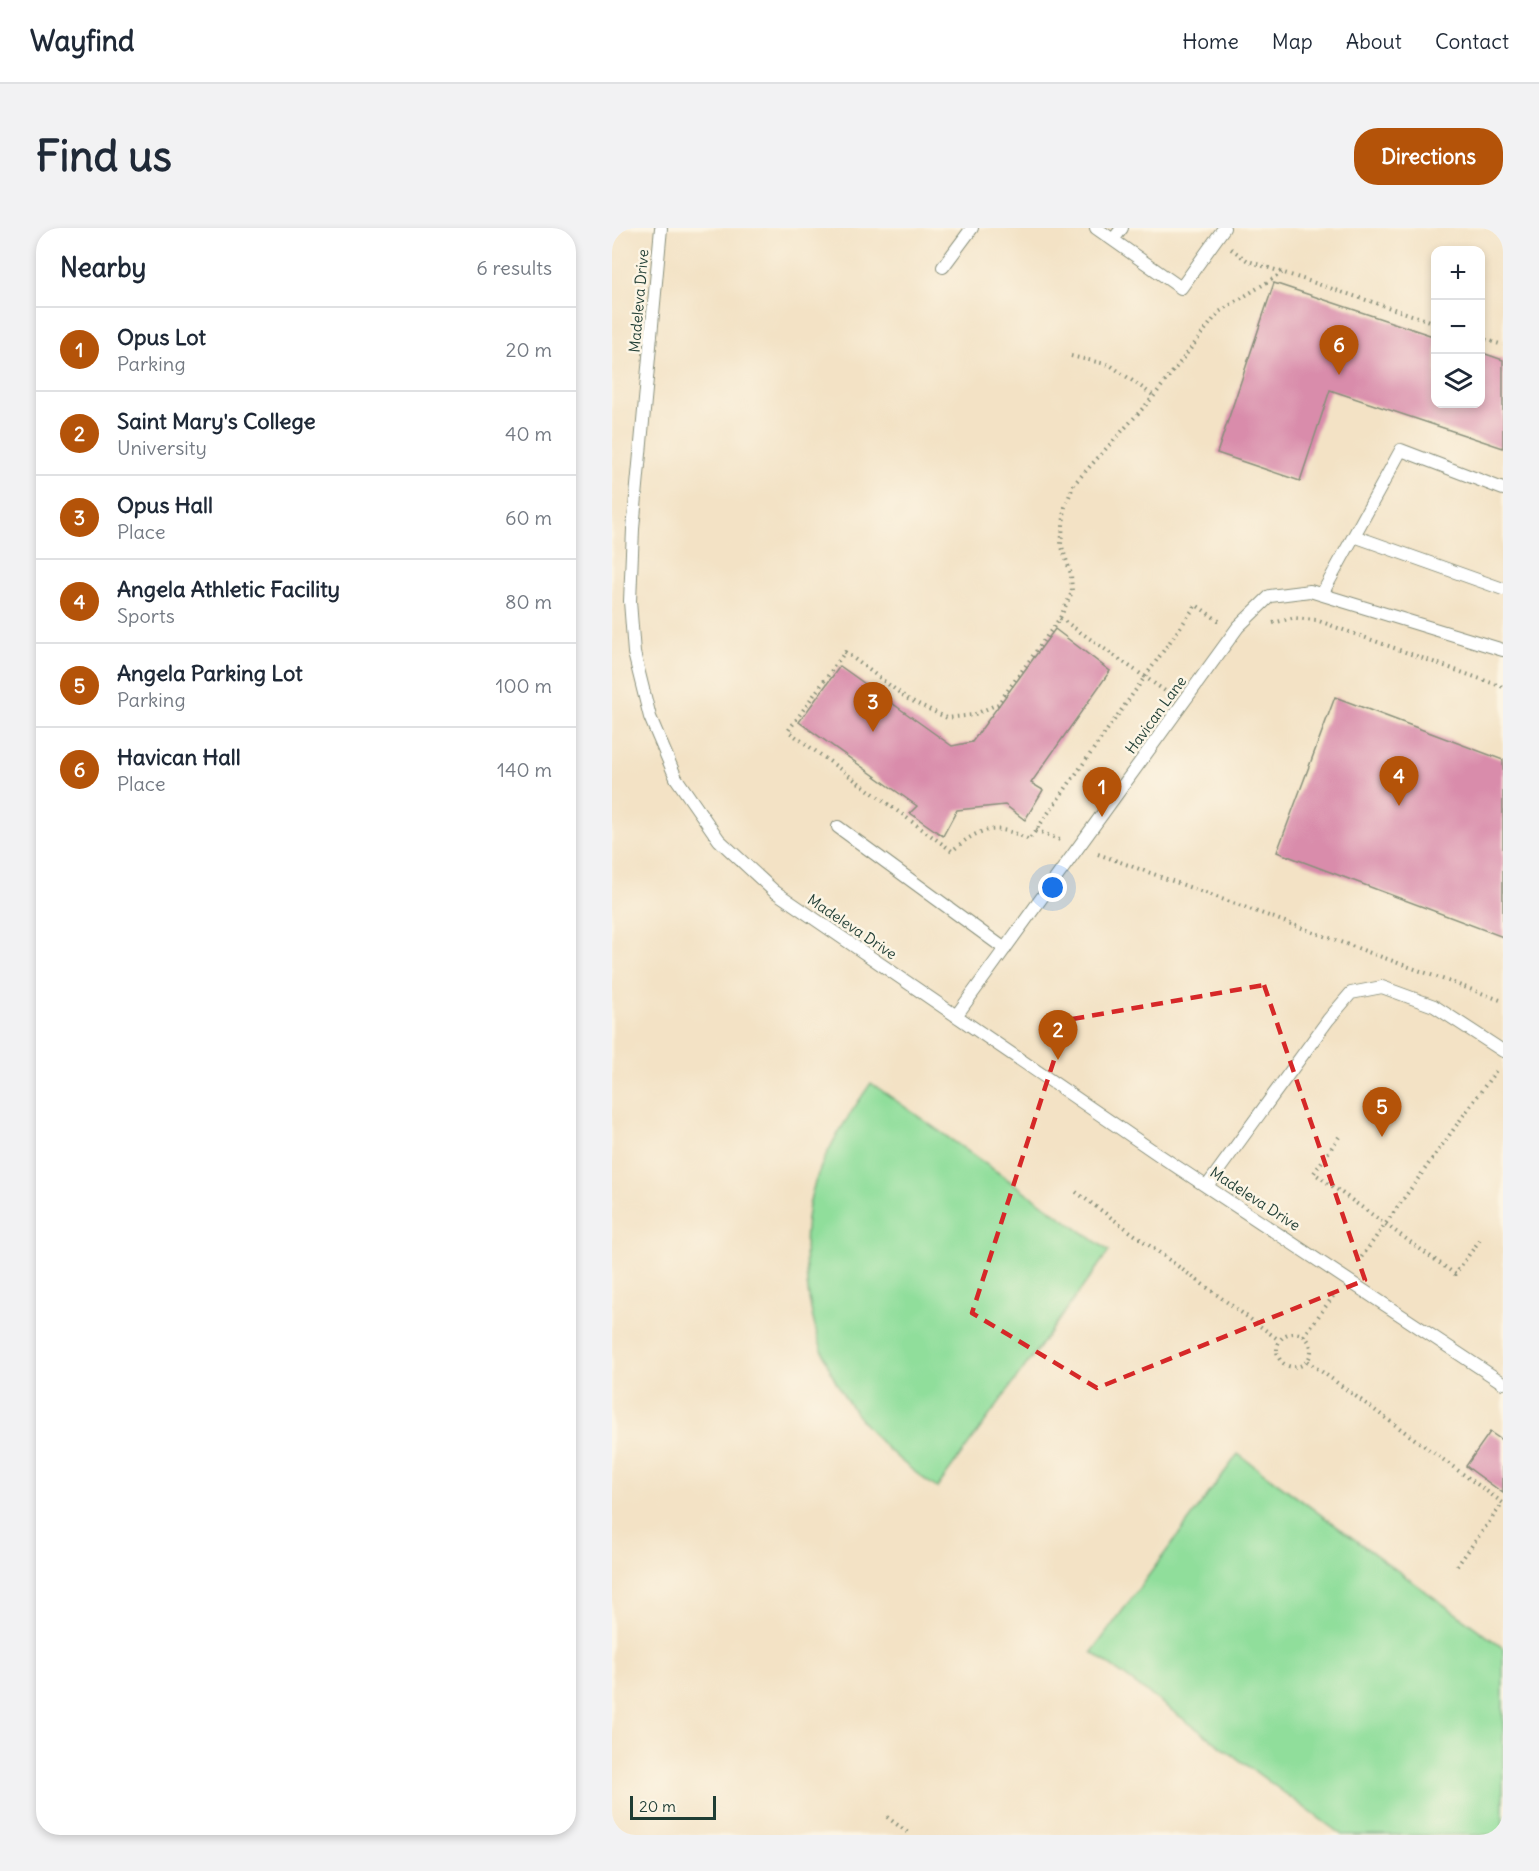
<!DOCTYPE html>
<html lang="en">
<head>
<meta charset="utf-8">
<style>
	:root { --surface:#fff; --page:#f2f2f3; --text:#1f2937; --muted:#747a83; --line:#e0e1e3; --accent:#b45309 }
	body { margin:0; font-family:Delius,sans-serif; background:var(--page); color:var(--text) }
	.controls { position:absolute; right:18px; top:18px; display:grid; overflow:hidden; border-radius:12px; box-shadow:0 3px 9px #0003 }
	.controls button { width:54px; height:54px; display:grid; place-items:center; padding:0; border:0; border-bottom:2px solid var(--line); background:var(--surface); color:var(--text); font:30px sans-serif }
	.scale { position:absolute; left:18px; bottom:15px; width:86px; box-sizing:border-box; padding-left:6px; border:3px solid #1f3d34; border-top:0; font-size:16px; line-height:21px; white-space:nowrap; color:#1f3d34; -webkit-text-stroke:4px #fcf5e5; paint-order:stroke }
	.you { position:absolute; left:441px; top:660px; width:21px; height:21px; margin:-15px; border:4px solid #fff; border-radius:50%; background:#1a73e8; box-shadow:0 0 0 9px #1a73e833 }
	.badge { display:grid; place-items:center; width:39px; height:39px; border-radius:50%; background:var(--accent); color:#fff; font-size:20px; font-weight:700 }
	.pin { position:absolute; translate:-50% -50px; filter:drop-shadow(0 2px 3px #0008) }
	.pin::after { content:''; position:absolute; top:32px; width:21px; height:18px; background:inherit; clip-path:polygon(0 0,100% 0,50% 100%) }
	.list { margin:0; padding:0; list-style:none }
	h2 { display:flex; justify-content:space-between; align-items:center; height:78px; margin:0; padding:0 24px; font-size:26px }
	h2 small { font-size:20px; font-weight:400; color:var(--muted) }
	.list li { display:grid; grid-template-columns:39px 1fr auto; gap:18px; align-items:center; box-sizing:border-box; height:84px; padding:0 24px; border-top:2px solid var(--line) }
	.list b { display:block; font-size:22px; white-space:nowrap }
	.list p { margin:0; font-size:20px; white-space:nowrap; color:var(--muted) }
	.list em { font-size:20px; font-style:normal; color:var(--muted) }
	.icon { flex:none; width:33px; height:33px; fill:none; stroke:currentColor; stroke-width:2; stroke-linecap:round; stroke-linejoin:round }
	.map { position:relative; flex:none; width:891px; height:1607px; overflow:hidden; border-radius:24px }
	header { display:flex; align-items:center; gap:36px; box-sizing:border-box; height:84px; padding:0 30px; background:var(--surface); border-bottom:2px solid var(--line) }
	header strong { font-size:28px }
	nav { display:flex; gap:33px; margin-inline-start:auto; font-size:21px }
	.intro { display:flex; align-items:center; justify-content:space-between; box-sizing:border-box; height:144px; padding:0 36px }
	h1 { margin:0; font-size:42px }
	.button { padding:15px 27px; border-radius:24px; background:var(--accent); color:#fff; font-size:21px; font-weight:700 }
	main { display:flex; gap:36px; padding:0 36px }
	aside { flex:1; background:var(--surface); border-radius:24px; box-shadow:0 3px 9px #0003 }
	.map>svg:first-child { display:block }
	.green { fill:#90de9b; stroke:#588e68; stroke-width:1.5 }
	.building { fill:#d98cab }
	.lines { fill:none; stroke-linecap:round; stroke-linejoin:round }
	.service-casing { stroke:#89907c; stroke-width:14 }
	.path { stroke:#89907c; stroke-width:4; stroke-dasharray:1.5 4.5; stroke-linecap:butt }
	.service { stroke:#fff; stroke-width:12 }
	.marked { fill:none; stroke:#d62828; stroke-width:4.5; stroke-dasharray:12 8; stroke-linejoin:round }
	.labels { text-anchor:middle; stroke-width:5; stroke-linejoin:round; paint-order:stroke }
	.street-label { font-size:15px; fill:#1f3d34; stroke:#fcf5e5 }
</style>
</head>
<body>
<header>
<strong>Wayfind</strong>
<nav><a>Home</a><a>Map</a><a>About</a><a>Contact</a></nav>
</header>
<div class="intro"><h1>Find us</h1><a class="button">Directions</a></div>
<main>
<aside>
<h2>Nearby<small>6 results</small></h2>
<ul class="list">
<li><span class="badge">1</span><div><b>Opus Lot</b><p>Parking</p></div><em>20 m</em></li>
<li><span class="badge">2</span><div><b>Saint Mary's College</b><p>University</p></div><em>40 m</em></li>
<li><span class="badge">3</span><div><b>Opus Hall</b><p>Place</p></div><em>60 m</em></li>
<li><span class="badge">4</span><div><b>Angela Athletic Facility</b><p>Sports</p></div><em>80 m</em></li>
<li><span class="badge">5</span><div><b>Angela Parking Lot</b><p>Parking</p></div><em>100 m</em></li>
<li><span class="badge">6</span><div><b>Havican Hall</b><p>Place</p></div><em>140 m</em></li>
</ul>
</aside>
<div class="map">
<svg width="891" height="1607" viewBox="0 0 891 1607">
	<rect width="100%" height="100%" fill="#fcf5e5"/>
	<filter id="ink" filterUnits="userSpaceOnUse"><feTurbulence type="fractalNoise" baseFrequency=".0167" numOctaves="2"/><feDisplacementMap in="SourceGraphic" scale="12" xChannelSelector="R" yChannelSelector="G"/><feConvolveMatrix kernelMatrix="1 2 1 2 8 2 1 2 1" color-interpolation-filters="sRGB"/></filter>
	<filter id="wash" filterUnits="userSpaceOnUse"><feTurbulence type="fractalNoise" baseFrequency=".008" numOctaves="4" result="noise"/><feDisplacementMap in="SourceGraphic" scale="24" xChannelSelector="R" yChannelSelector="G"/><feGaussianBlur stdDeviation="1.35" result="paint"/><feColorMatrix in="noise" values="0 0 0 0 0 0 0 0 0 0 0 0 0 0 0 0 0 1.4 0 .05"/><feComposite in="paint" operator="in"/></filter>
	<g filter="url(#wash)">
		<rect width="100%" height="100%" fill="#f3e2c5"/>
		<path class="green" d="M259 855 497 1023 325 1260C249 1209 205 1147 195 1055 192 1026 192 997 199 968 209 927 235 890 259 855Z
			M626 1226 891 1420V1607H730L480 1424Z"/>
		<g id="blocks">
			<path class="building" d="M662 55 824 109V176H868V124L891 132V220L718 162 688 253 605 225Z
				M443 401 498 443 419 555 431 562 413 592 393 577 345 582 331 608 298 585 305 578 187 494 228 438 340 518 360 514Z
				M723 469 891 532V709L665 624Z
				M878 1204 891 1213V1265L854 1238Z"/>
		</g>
	</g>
	<g filter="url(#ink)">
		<use href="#blocks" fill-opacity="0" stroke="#89907c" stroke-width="1.5"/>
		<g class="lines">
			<g class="service-casing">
				<path id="service" d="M49 0 21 301 18 373 22 425 38 489 64 550 107 612 162 663 550 929 891 1155
					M484 0 569 60 612 0
					M501 12 510 0
					M331 39 360 0
					M742 308 891 361
					M710 366 789 222 891 261
					M226 599 393 721
					M344 788 626 399 658 368 698 363 891 422
					M595 958 716 792 739 765 770 759 822 778 891 823"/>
			</g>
			<path class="path" d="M619 21 636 33 824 95
				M868 110 891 117
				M459 128 498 137 542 168
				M448 390 556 465
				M607 393 584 377 417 612C385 594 366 600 340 623L176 503 233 424 296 471 335 490 361 487 386 476 448 390 460 364 459 346 449 316 453 279 462 256 542 168 607 84 670 45
				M661 395 680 390 704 392 891 459
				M424 602 448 612
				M486 626 891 773
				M727 909 702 945 843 1046 870 1009
				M464 964 667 1112
				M746 1034 885 841
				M665 1122a17 17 0 1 1 34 0a17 17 0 1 1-34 0Z
				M692 1108 722 1067
				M695 1133 891 1275
				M845 1338 891 1275
				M275 1589 299 1607"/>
			<use href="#service" class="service"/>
		</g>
	</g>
	<path class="marked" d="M652 757 753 1052 485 1160 360 1085 455 792Z"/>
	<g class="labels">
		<g class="street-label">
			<text transform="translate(27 73) rotate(-85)" y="5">Madeleva Drive</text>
			<text transform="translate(544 487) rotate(-54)" y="5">Havican Lane</text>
			<text transform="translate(240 699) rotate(34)" y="5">Madeleva Drive</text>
			<text transform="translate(643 971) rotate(33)" y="5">Madeleva Drive</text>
		</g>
	</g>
</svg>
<div class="controls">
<button>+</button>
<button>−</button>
<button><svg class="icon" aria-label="layers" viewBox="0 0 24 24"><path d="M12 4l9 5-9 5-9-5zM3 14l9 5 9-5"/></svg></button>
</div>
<div class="scale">20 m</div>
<div class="you"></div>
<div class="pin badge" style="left:490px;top:589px">1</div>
<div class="pin badge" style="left:446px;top:832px">2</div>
<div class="pin badge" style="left:261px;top:504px">3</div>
<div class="pin badge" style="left:787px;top:578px">4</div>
<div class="pin badge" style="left:770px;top:909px">5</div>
<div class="pin badge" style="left:727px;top:147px">6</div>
</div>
</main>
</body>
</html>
